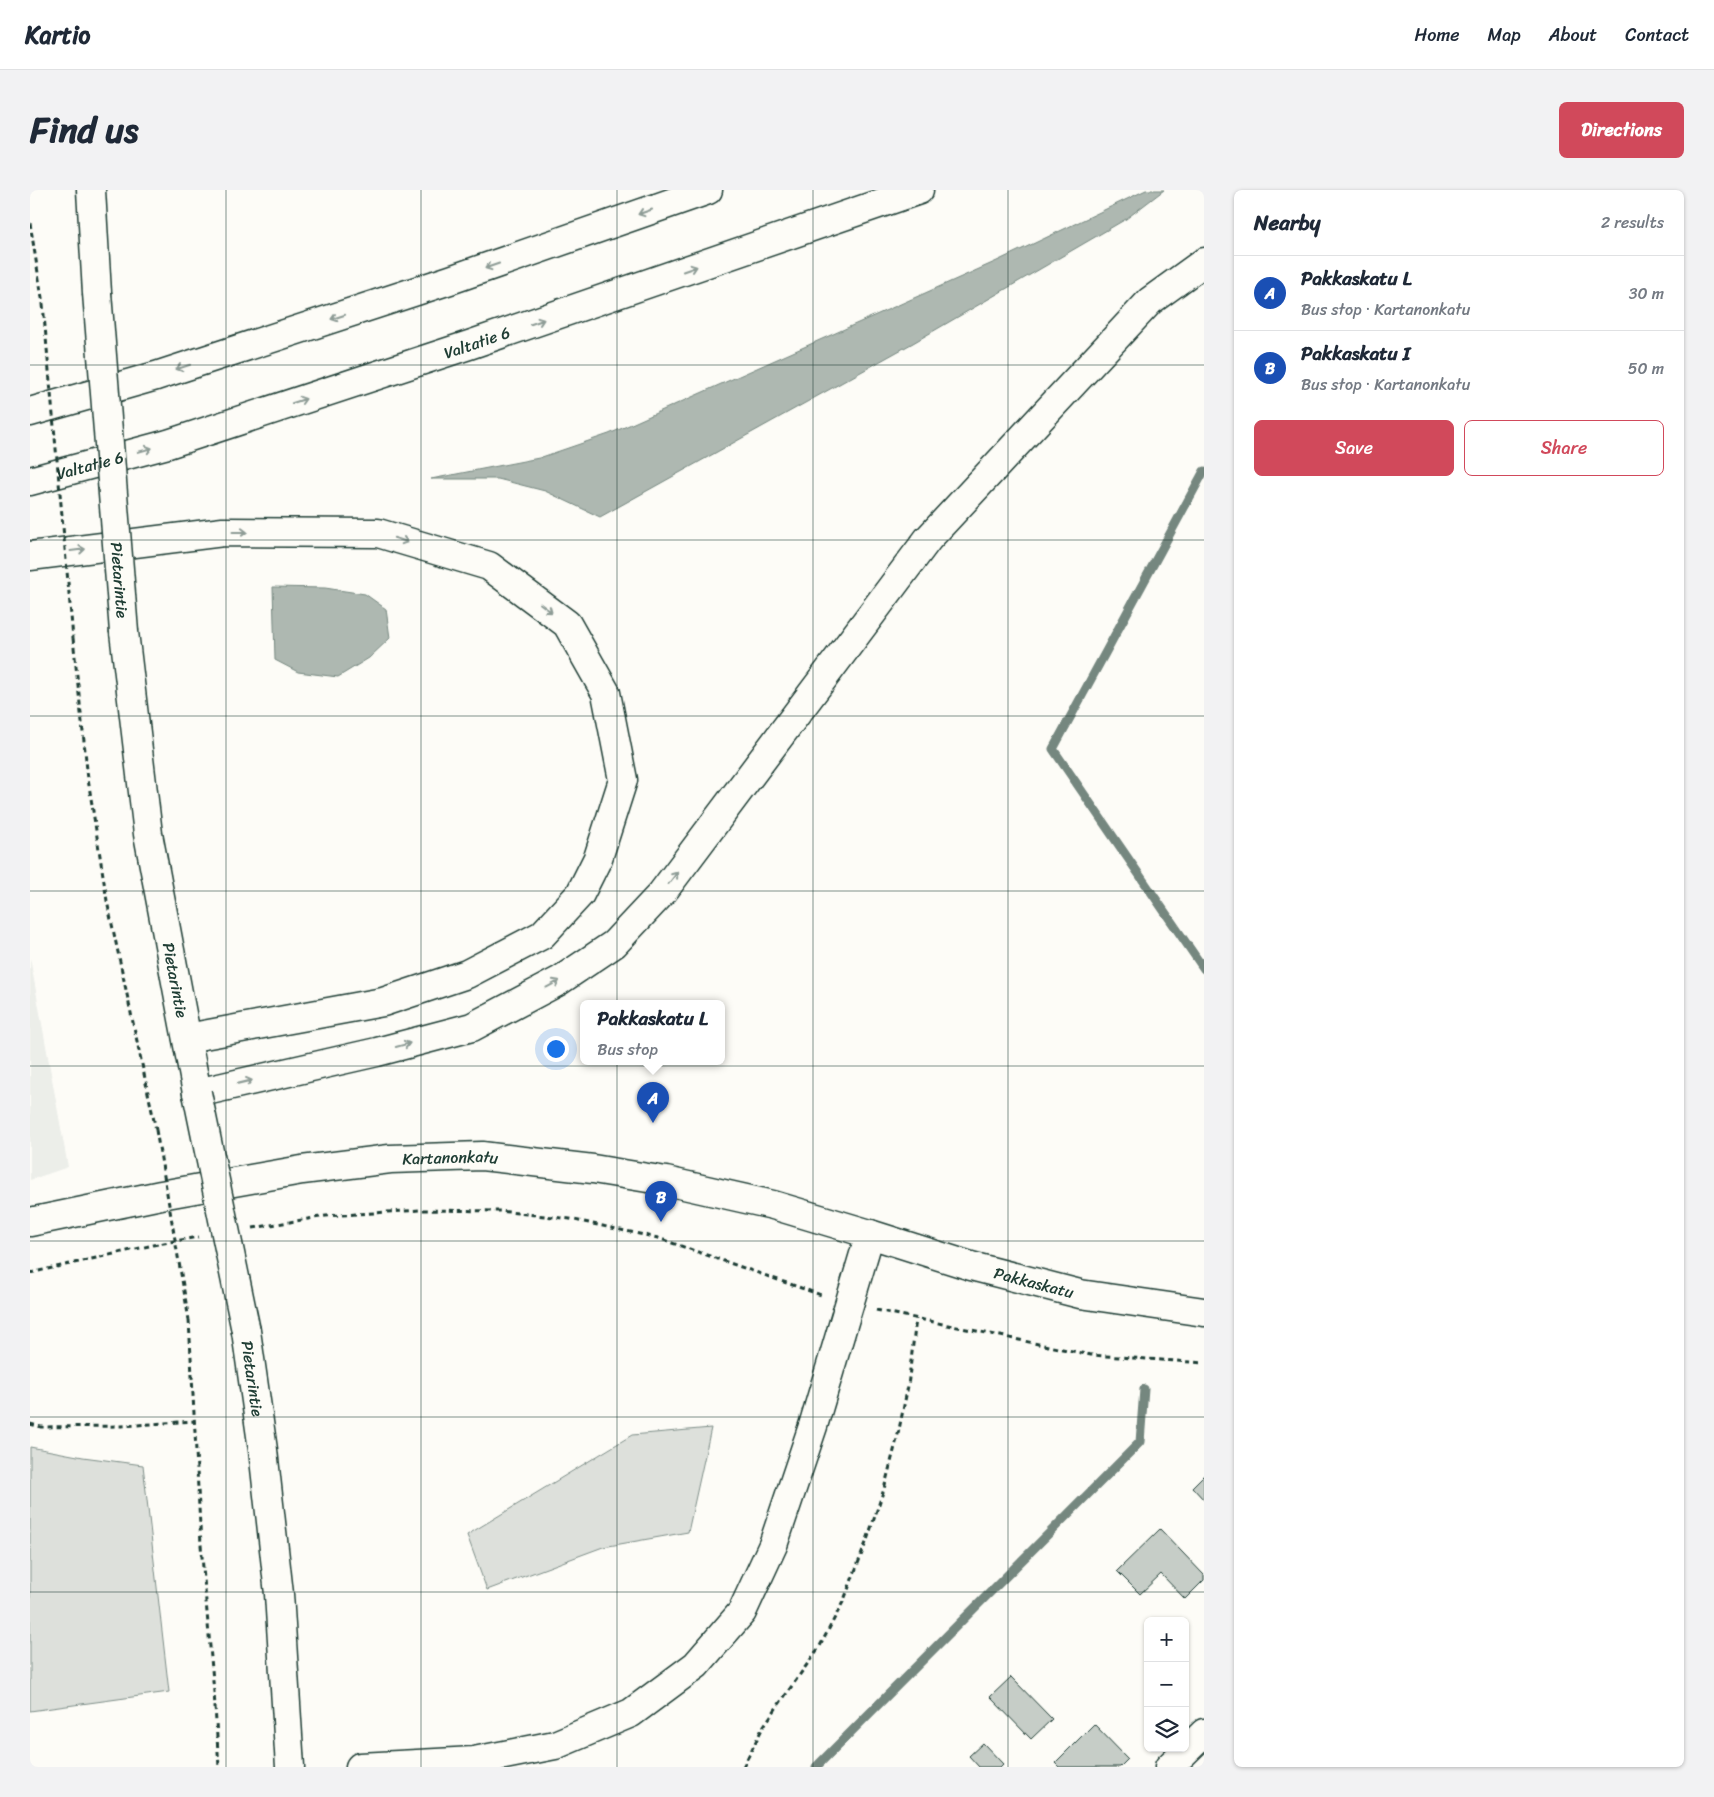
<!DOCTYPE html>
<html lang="en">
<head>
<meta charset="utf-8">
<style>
	:root { --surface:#fff; --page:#f2f2f3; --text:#1f2937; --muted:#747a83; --line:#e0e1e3; --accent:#d1495b }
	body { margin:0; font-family:Sriracha,sans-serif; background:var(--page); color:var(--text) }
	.controls { position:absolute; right:15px; bottom:15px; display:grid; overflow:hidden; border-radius:8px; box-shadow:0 1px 4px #0004 }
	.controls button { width:45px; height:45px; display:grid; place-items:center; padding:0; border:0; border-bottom:1px solid var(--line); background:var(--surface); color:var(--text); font:25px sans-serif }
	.you { position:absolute; left:525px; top:858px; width:18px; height:18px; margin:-12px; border:4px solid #fff; border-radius:50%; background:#1a73e8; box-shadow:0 0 0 8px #1a73e833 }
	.badge { display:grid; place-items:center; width:32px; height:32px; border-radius:50%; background:var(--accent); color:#fff; font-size:16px; font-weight:700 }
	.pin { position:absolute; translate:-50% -41px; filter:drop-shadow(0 1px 2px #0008) }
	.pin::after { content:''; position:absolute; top:26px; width:18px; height:15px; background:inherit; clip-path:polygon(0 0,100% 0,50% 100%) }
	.popup { position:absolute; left:550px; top:810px; width:145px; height:65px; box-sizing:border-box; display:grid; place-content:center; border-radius:8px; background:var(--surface); filter:drop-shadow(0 1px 4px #0005); font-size:16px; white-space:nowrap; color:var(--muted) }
	.popup b { font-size:19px; color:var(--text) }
	.popup::after { content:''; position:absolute; left:50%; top:100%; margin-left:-10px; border:10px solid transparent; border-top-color:var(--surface) }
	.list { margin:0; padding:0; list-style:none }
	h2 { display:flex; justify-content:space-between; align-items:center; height:65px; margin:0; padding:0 20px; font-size:21px }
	h2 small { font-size:16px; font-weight:400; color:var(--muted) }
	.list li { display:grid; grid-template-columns:32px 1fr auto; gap:15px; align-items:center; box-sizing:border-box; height:75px; padding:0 20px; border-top:1px solid var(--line) }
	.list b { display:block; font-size:19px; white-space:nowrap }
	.list p { margin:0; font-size:16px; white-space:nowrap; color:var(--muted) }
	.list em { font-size:16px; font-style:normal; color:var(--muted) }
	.actions { display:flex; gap:10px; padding:15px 20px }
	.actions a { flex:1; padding:11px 0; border:1px solid var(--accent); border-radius:8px; text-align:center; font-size:18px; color:var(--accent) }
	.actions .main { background:var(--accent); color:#fff }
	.icon { flex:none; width:28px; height:28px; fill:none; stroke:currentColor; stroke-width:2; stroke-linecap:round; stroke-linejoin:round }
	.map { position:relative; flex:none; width:1174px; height:1577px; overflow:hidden; border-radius:8px }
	header { display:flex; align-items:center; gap:30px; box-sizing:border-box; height:70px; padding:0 25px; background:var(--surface); border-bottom:1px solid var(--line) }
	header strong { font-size:24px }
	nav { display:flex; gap:28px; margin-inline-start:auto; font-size:18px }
	.intro { display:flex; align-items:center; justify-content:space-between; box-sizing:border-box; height:120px; padding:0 30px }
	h1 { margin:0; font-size:35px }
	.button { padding:12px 22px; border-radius:8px; background:var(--accent); color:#fff; font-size:18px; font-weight:700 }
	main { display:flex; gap:30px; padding:0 30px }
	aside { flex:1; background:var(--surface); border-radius:8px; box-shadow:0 1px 4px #0004 }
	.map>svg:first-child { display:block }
	.built { fill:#eceee9 }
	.green { fill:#dde0db; stroke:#7e8e88 }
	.water { fill:#aeb8b1; stroke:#75877f }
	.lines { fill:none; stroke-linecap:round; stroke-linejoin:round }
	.stream { stroke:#75877f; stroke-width:9 }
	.building { fill:#c6cdc7; stroke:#1f3d34 }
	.minor-casing { stroke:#1f3d34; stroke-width:31 }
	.major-casing { stroke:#1f3d34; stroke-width:31 }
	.highway-casing { stroke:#1f3d34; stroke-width:31 }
	.path { stroke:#1f3d34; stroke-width:3; stroke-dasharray:5 4; stroke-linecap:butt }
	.minor { stroke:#fdfcf7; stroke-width:28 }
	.major { stroke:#fdfcf7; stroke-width:28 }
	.highway { stroke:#fdfcf7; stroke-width:28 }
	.major-bridge-casing { stroke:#1f3d34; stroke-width:31; stroke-linecap:butt }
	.path-bridge { stroke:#1f3d34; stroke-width:3; stroke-dasharray:5 4; stroke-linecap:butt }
	.major-bridge { stroke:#fdfcf7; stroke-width:28 }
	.oneway { stroke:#8e9c96 }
	.grid { fill:none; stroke:#1f3d34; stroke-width:1; stroke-opacity:0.55 }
	.labels { text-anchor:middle; stroke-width:5; stroke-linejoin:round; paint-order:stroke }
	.street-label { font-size:16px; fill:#1f3d34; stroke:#fdfcf7 }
</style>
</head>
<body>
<header>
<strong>Kartio</strong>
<nav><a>Home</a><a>Map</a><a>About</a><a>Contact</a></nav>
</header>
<div class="intro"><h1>Find us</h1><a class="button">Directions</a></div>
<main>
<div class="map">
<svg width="1174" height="1577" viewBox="0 0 1174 1577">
	<rect width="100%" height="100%" fill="#fdfcf7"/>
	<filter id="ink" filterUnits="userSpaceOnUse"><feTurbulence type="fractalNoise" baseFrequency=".02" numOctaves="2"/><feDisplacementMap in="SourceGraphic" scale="10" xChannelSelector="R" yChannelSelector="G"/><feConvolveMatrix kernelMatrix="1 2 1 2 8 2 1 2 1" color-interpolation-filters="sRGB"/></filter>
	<g filter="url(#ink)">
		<path class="built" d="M0 768 38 977 0 990Z"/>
		<path class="green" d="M681 1238 658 1342 573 1357 457 1400 437 1345 602 1245Z
			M0 1257 53 1267 113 1275 139 1502 0 1521Z"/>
		<path class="water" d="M1116 0H1134L1096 29 883 153 570 327 515 301 468 289H401L509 268 579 244 967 71Z
			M243 397 295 398 335 404 356 419 360 448 339 468 308 487 268 482 245 470Z"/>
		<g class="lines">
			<path class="stream" d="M1174 281 1023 559 1174 779
				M786 1577 1110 1252 1114 1199"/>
		</g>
		<path class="building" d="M1174 1285V1310L1162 1297Z
			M1130 1339 1174 1385V1390L1155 1409 1131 1384 1110 1404 1087 1381Z
			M981 1487 1022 1529 1001 1549 960 1507Z
			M1064 1534 1098 1569 1090 1577H1029L1025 1573Z
			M953 1553 973 1574 970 1577H949L939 1566Z"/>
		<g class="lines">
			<g class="minor-casing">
				<g id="minor">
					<path id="s1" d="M840 1044 941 1076 1050 1104 1174 1122"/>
					<path d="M1139 1577 1174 1543"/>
				</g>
			</g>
			<g class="major-casing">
				<g id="major">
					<path d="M61 0 67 103"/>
					<path id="s2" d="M94 442 118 644 167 903"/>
					<path id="s3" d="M0 1032 131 1005 272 980 360 969 452 966 563 979 636 991 743 1015 840 1044 783 1236 743 1355 712 1422 666 1475 601 1523 525 1555 444 1571 330 1577"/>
					<path id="s4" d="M216 1141 233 1260 249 1404 260 1577"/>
				</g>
			</g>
			<g class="highway-casing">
				<g id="highway">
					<path d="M0 222 126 186 420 90 678 0"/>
					<path id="s5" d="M0 291 138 254 439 155 889 0"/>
					<path d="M0 366 193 342 348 343 459 376 537 434 576 503 593 590 568 668 550 704 512 745 437 784 353 812 157 848"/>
					<path d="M167 903 347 862 442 837 529 791 584 754 632 703 898 349 1120 111 1174 72"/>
				</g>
			</g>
			<path class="path" d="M0 33 13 114
				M43 448 58 589 77 711 126 940
				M223 1038 296 1026 390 1020 470 1021 540 1029 628 1048 794 1106
				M0 1083 128 1054 168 1047
				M846 1120 1061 1165 1174 1173
				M159 1130 171 1355 184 1502 189 1577
				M0 1234 11 1237 92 1236 164 1231
				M713 1577 733 1537 790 1456 814 1410 837 1350 854 1299 867 1249 878 1196 886 1129"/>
			<use href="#minor" class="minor"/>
			<use href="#major" class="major"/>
			<use href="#highway" class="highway"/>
			<g class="major-bridge-casing">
				<g id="major-bridge">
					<path id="s6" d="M67 103 94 442"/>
					<path d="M167 903 216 1141"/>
				</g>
			</g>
			<path class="path-bridge" d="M13 114 43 448
				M126 940 159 1130"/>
			<use href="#major-bridge" class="major-bridge"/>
		</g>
		<defs><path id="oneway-shaft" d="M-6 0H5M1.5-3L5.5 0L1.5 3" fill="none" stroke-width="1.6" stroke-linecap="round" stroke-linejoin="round" transform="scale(1.25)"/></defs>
		<g class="oneway">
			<use href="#oneway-shaft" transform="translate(615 22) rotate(161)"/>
			<use href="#oneway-shaft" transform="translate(462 76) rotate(161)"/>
			<use href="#oneway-shaft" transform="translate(660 79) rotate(-19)"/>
			<use href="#oneway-shaft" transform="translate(308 127) rotate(162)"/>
			<use href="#oneway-shaft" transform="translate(507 132) rotate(-19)"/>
			<use href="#oneway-shaft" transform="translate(153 177) rotate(162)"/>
			<use href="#oneway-shaft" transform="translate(269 211) rotate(-18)"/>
			<use href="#oneway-shaft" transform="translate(115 260) rotate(-15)"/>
			<use href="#oneway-shaft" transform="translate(210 342)"/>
			<use href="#oneway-shaft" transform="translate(371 350) rotate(17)"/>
			<use href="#oneway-shaft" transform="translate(48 360) rotate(-7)"/>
			<use href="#oneway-shaft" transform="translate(516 418) rotate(37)"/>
			<use href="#oneway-shaft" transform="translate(643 688) rotate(-53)"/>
			<use href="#oneway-shaft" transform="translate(523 794) rotate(-28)"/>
			<use href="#oneway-shaft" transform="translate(373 855) rotate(-15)"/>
			<use href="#oneway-shaft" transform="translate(215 892) rotate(-13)"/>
		</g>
	</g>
	<path class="grid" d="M196 0V1577M391 0V1577M587 0V1577M783 0V1577M978 0V1577M0 175H1174M0 350H1174M0 526H1174M0 701H1174M0 876H1174M0 1051H1174M0 1227H1174M0 1402H1174"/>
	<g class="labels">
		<g class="street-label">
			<text dy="6" stroke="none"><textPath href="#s5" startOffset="468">Valtatie 6</textPath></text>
			<text dy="6" stroke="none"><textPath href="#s5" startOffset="62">Valtatie 6</textPath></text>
			<text dy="6" stroke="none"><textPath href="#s6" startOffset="288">Pietarintie</textPath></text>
			<text dy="6" stroke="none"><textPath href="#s2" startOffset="352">Pietarintie</textPath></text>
			<text dy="6" stroke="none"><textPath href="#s3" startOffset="426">Kartanonkatu</textPath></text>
			<text dy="6" stroke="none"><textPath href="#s1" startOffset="171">Pakkaskatu</textPath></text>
			<text dy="6" stroke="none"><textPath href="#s4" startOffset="48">Pietarintie</textPath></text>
		</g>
	</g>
</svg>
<div class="controls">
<button>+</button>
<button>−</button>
<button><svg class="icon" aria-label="layers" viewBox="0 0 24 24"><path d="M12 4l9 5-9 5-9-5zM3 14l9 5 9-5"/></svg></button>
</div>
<div class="you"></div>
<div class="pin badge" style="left:623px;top:933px;background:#1a4fb4">A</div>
<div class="popup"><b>Pakkaskatu L</b>Bus stop</div>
<div class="pin badge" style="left:631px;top:1032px;background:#1a4fb4">B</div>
</div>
<aside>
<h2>Nearby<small>2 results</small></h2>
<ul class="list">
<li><span class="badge" style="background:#1a4fb4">A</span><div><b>Pakkaskatu L</b><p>Bus stop · Kartanonkatu</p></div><em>30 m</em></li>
<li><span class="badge" style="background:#1a4fb4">B</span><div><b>Pakkaskatu I</b><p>Bus stop · Kartanonkatu</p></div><em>50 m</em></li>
</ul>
<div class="actions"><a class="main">Save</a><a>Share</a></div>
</aside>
</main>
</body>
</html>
